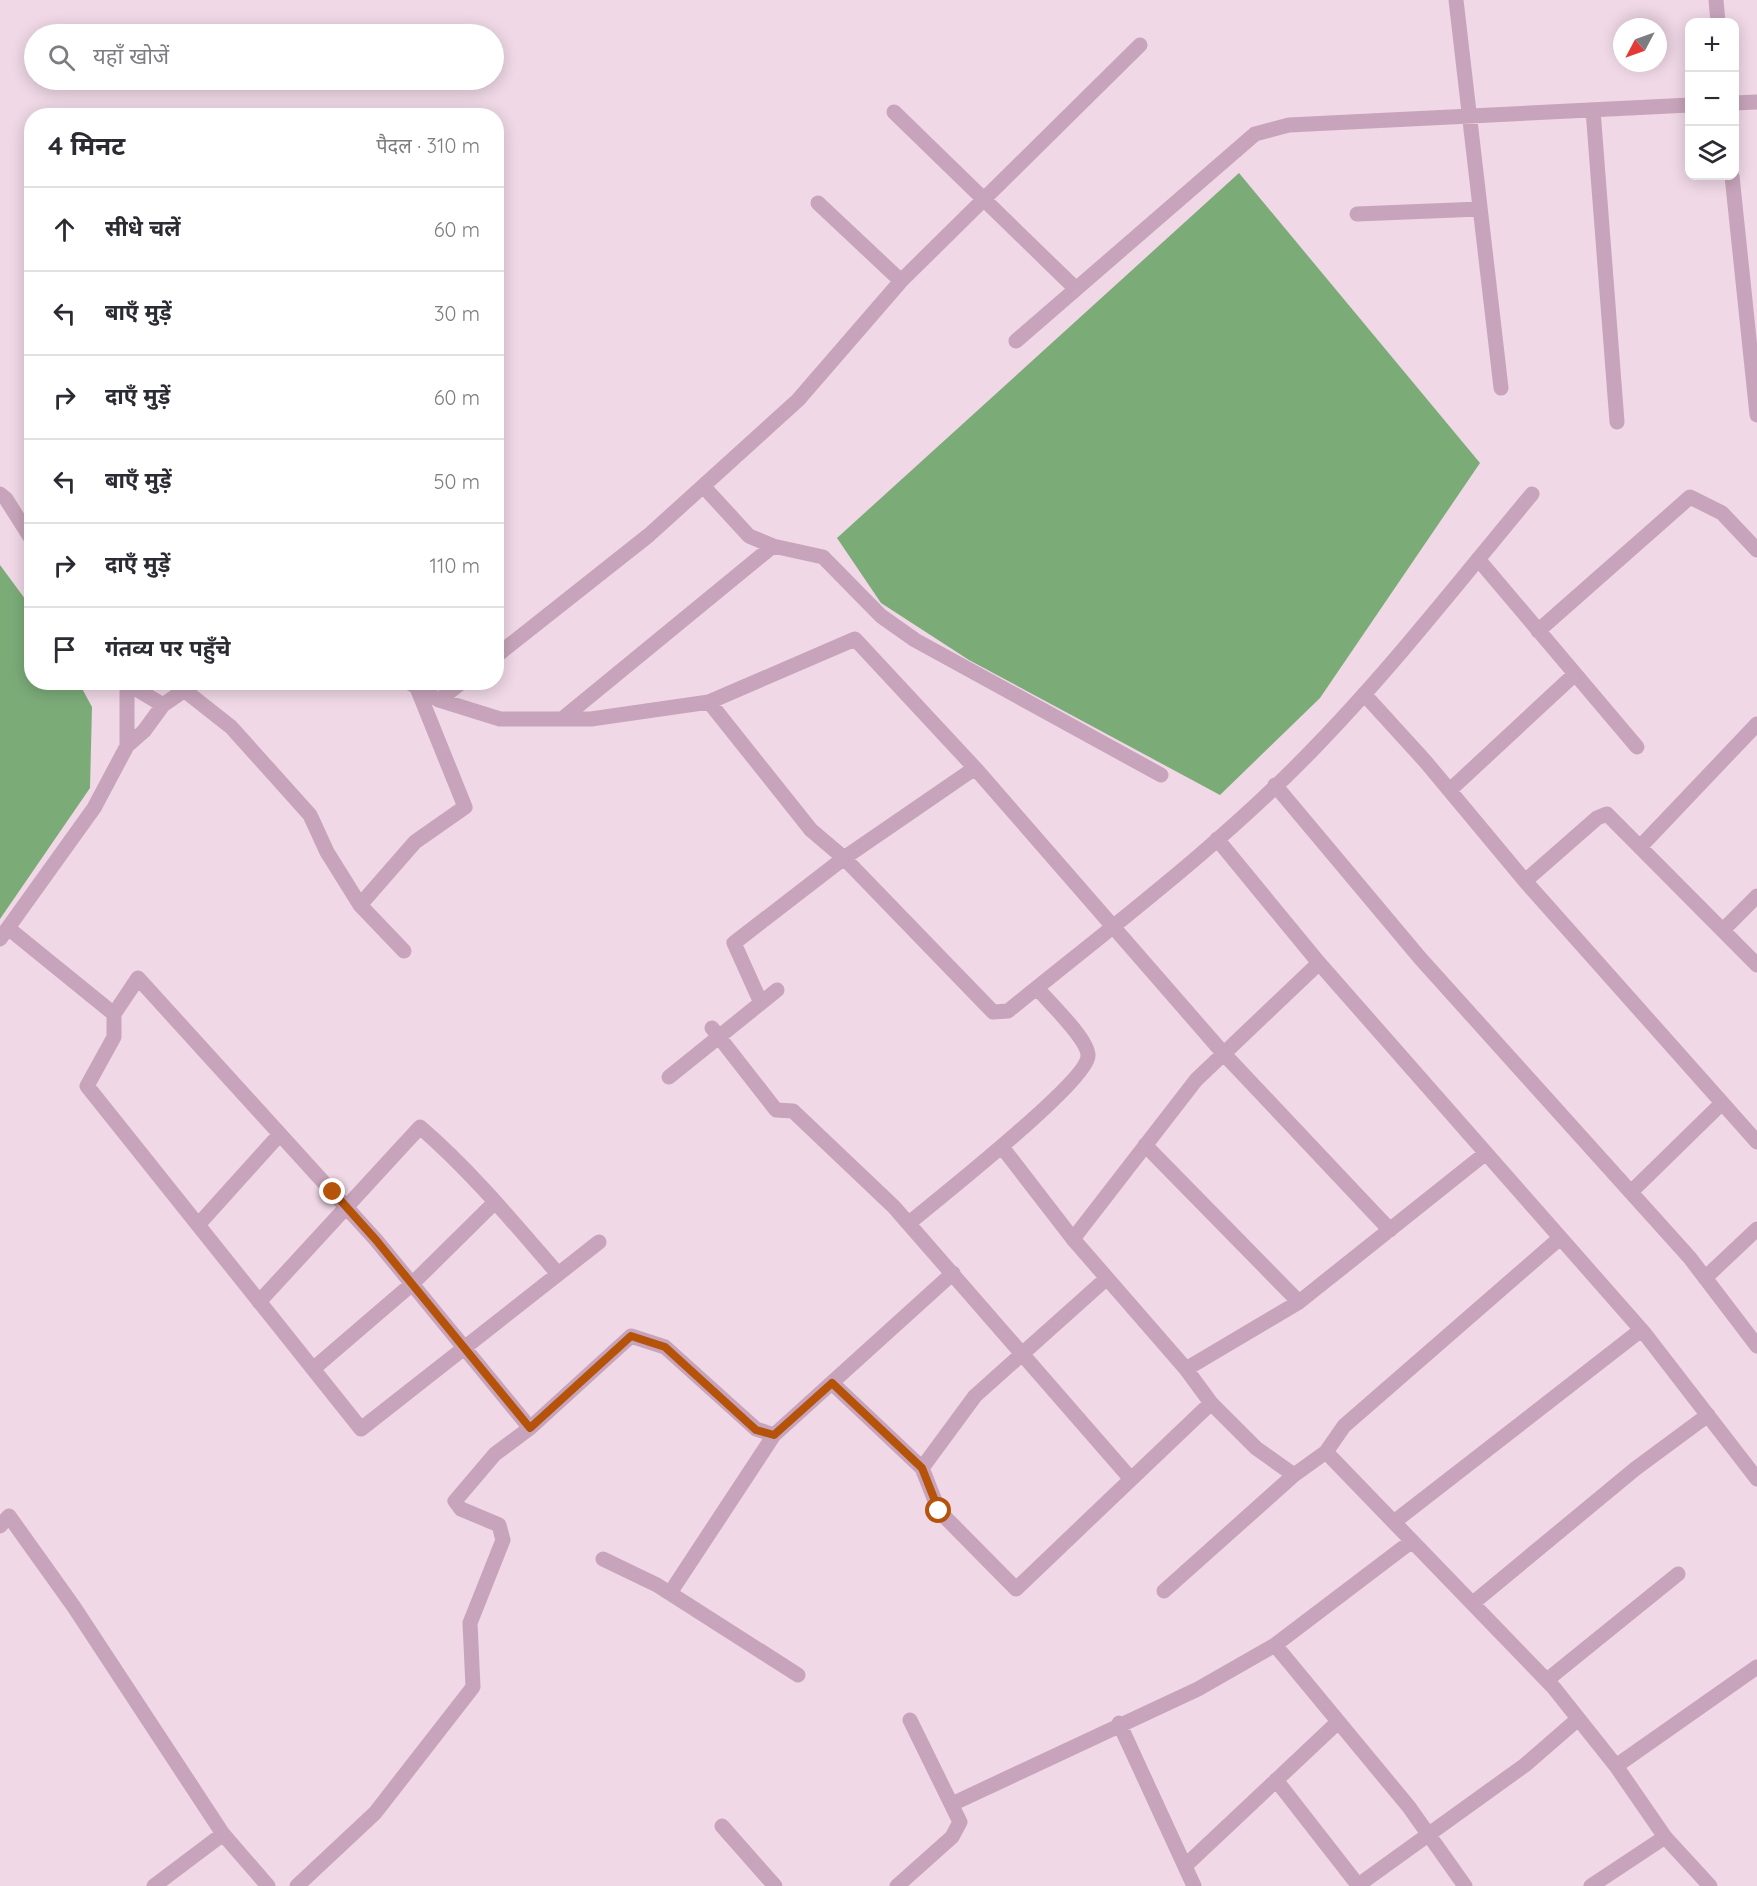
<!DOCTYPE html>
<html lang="hi">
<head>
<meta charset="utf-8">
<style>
	:root { --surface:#fff; --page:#f2f2f3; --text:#2b2b33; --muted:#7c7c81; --line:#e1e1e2 }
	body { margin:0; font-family:Quicksand,"Noto Sans Devanagari",sans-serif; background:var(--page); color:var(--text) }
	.controls { position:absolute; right:18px; top:18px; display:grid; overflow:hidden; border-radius:12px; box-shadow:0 3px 15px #0003 }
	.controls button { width:54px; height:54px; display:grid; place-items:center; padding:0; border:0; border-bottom:2px solid var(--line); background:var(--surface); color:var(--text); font:30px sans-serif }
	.compass { position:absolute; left:1613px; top:18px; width:54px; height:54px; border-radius:50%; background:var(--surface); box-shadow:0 3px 15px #0003; rotate:229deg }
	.stop { position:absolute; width:18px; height:18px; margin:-14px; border:4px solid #b45309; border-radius:50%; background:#fff }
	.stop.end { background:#b45309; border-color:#fff; box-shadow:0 2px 6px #0008 }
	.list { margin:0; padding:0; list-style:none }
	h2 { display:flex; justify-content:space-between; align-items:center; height:78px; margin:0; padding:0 24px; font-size:26px }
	h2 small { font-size:20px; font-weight:400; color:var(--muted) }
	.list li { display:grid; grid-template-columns:39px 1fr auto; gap:18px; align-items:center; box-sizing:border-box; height:84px; padding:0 24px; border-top:2px solid var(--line) }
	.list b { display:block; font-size:22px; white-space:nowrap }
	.list em { font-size:20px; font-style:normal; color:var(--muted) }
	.icon { flex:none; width:33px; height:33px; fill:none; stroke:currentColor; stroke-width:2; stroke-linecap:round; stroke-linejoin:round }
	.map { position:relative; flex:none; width:1757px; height:1886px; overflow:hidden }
	.search { position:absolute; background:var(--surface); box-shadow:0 3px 15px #0003; left:24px; top:24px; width:480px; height:66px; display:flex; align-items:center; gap:15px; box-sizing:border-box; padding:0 21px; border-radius:33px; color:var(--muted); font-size:22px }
	.panel { position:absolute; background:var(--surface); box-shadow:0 3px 15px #0003; left:24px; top:108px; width:480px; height:582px; border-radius:24px }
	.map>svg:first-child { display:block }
	.water { fill:#7bac78 }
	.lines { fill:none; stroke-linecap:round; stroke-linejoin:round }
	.minor { stroke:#c7a4bb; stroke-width:15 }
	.route { stroke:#b45309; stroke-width:8 }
</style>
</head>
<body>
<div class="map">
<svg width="1757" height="1886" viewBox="0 0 1757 1886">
	<rect width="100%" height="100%" fill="#f0d8e6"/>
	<path class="water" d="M1239 173 1480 463 1320 698 1220 795 969 660 881 603 837 538Z
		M0 565 31 607 32 682 79 683 92 707 90 788 0 919Z"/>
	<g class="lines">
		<path class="minor" d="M1456 0 1501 388
			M1716 0 1718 22
			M1734 103 1757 102
			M1593 110 1617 422
			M894 112 1075 288
			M1732 176 1757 415
			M818 203 901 281
			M1357 214 1480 209
			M1016 341 1255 134 1289 125 1690 105
			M704 487 749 536 773 546 823 557 881 616 915 640 1161 775
			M0 494 6 499 32 540
			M1478 559 1637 747
			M1538 631 1690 497 1722 513 1757 550
			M496 656 649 535 798 400 901 281 1140 45
			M408 682 439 700 500 719H591L709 702 855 639 975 768 1224 1054 1390 1230
			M128 684 163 705
			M184 690 231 727 310 815 327 852 360 905 404 951
			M1364 694 1425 761 1525 881 1757 1142
			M439 700 462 682
			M709 702 811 830 844 858 993 1012 1008 1011C1114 925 1226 841 1320 742 1395 664 1462 578 1532 494
			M562 719 773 546
			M127 746 144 731 163 705 196 682
			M1275 785 1420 958 1690 1258 1757 1346
			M1450 790 1575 674
			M1217 839 1319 963 1645 1334 1757 1479
			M1641 846 1757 724
			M1525 881 1597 818 1607 814 1757 965
			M360 905 415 842 465 807 417 688
			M8 928 114 1014
			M1723 930 1757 896
			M0 939 94 808 127 746V682
			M761 1003 734 943 844 858 975 768
			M712 1028 776 1110 793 1111 894 1207 1131 1479
			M669 1077 777 990
			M1145 1145 1299 1302
			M1002 1147 1073 1239 1186 1369 1211 1403 1256 1448 1294 1475
			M1631 1192 1722 1103
			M909 1223C936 1201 1087 1081 1088 1056 1089 1040 1048 1001 1037 988
			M198 1225 280 1134
			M1073 1239 1196 1080 1319 963
			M1705 1278 1757 1229
			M259 1302 420 1127C471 1171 514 1223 558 1274
			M313 1369 412 1284 495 1202
			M1186 1369 1299 1302 1486 1153
			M832 1383 922 1468 939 1511 1016 1589 1211 1403
			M530 1428C479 1366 428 1303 376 1240L138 978 114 1014V1037L87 1086 361 1429 599 1242
			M1326 1452 1554 1688 1616 1766 1665 1837 1591 1886
			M922 1468 975 1396 1107 1278
			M1394 1522 1641 1330
			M0 1526 9 1516 74 1607 223 1834 154 1886
			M1412 1541 1275 1645 1409 1807 1465 1886
			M603 1559 657 1585 798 1675
			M1164 1591 1294 1475 1326 1452 1344 1426 1560 1238
			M670 1593 774 1435
			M1473 1603 1635 1469 1708 1415
			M1547 1680 1678 1574
			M1119 1723 1194 1886
			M1616 1766 1757 1667
			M1276 1780 1358 1885
			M952 1804 1198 1689 1275 1645
			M722 1826 775 1886
			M223 1834 268 1886
			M1665 1837 1710 1886
			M1185 1866 1338 1722
			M297 1886 375 1813 473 1687 470 1623 503 1540 499 1525 461 1509 455 1501 495 1454 530 1428 631 1336 665 1347 756 1429 774 1435 953 1273
			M897 1886 952 1837 960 1822 910 1720
			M1357 1886 1525 1765 1578 1719"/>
	</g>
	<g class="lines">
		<path class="route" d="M333 1192 376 1240 530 1428 631 1336 665 1347 756 1430 774 1435 832 1383 922 1468 939 1511"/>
	</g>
</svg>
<div class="controls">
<button>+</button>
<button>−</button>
<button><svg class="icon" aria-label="layers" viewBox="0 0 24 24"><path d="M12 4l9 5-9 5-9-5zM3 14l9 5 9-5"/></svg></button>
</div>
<svg class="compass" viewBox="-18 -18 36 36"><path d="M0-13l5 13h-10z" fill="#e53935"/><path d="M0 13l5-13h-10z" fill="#7c7c81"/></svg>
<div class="stop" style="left:939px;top:1511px"></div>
<div class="stop end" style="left:333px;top:1192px"></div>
<div class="search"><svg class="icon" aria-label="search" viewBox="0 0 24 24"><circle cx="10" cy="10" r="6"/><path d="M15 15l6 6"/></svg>यहाँ खोजें</div>
<section class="panel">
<h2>4 मिनट<small>पैदल · 310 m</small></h2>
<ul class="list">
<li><svg class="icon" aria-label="ahead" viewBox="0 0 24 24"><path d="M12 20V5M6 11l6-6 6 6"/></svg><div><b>सीधे चलें</b></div><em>60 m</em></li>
<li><svg class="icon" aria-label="left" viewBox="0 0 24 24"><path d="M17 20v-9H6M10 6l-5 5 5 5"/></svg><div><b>बाएँ मुड़ें</b></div><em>30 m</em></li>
<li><svg class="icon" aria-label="right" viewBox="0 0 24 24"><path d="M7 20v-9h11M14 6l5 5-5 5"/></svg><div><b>दाएँ मुड़ें</b></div><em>60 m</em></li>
<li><svg class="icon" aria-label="left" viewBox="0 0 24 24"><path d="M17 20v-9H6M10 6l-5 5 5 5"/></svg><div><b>बाएँ मुड़ें</b></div><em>50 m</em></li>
<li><svg class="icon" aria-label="right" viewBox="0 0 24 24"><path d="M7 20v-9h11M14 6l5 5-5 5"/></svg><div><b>दाएँ मुड़ें</b></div><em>110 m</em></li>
<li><svg class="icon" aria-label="arrive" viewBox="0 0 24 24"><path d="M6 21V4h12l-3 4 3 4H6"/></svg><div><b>गंतव्य पर पहुँचे</b></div></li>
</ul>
</section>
</div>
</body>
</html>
